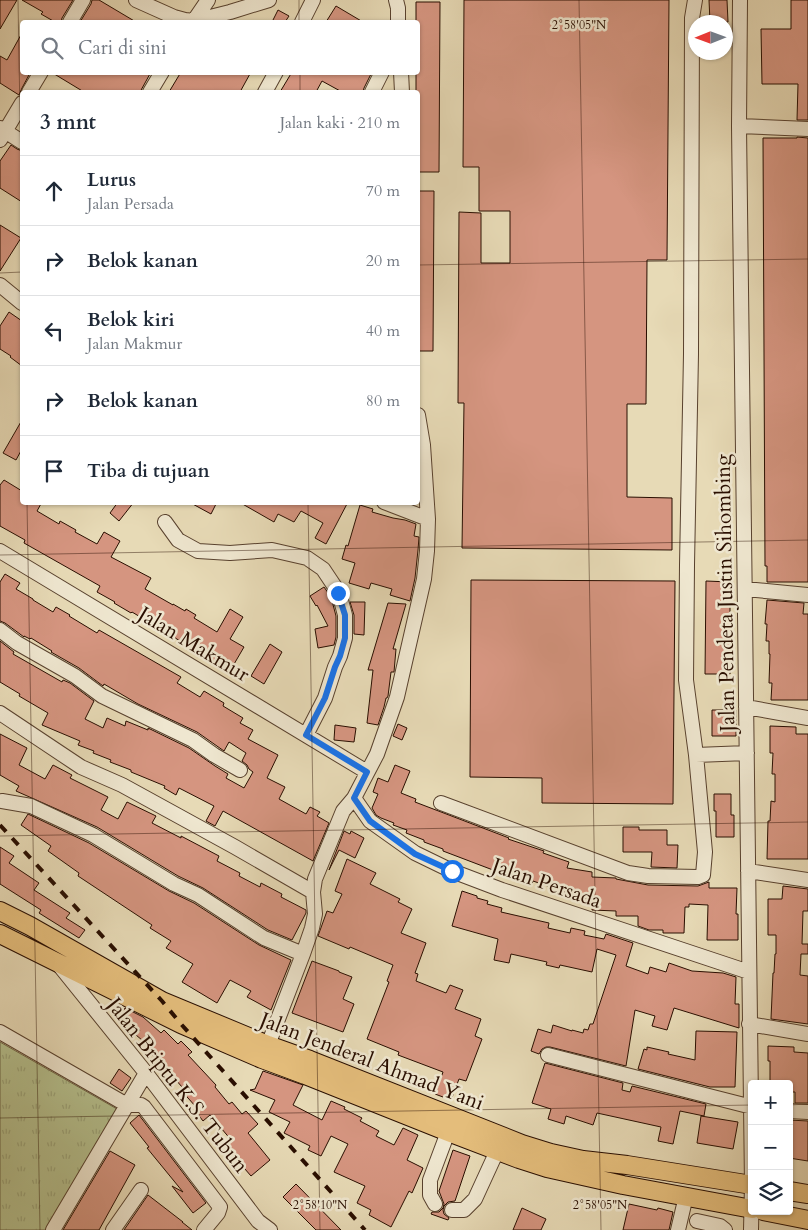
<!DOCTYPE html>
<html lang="id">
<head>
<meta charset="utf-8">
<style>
	:root { --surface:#fff; --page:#f6f6f7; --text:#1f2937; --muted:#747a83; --line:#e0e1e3 }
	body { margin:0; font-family:Cardo,serif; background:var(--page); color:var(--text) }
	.controls { position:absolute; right:15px; bottom:15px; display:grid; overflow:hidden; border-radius:5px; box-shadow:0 1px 4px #0004 }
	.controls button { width:45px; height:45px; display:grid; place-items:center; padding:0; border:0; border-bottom:1px solid var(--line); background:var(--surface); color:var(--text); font:25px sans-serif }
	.compass { position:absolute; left:688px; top:15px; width:45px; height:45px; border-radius:50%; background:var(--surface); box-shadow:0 1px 4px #0004; rotate:269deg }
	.stop { position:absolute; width:15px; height:15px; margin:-11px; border:4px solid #1a73e8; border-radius:50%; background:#fff }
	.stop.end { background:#1a73e8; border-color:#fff; box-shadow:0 1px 5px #0008 }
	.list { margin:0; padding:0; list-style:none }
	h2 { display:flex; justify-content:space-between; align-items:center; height:65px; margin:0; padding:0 20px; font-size:21px }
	h2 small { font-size:16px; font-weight:400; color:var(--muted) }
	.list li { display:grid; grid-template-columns:32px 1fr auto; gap:15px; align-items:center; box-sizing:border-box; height:70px; padding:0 20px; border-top:1px solid var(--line) }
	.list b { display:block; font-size:19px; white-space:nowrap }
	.list p { margin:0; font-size:16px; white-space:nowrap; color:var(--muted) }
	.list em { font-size:16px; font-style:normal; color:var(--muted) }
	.icon { flex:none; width:28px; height:28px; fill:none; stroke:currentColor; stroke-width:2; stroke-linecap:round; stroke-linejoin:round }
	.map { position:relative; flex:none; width:808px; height:1230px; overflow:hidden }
	.search { position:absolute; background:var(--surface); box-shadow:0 1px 4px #0004; left:20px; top:20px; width:400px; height:55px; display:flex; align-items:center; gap:12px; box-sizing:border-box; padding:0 18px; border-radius:5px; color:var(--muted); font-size:19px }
	.panel { position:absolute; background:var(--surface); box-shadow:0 1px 4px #0004; left:20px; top:90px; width:400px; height:415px; border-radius:5px }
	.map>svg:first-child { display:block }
	.park { fill:url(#park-tufts); stroke:#6f6747 }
	.building { fill:#d59580; stroke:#290e00 }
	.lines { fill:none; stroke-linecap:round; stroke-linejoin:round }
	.minor-casing { stroke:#58412e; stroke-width:16 }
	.major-casing { stroke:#290e00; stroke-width:20 }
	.minor { stroke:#efe7d0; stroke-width:14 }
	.major { stroke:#e4bd7b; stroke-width:18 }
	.rail { stroke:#290e00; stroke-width:4; stroke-dasharray:9 9; stroke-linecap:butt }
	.route { stroke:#1a73e8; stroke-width:6 }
	.ticks { fill:none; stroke:#290e00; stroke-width:1; stroke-opacity:0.45 }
	.labels { text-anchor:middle; stroke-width:5; stroke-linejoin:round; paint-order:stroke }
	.street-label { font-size:21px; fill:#290e00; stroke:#efe7d0 }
	.ticks-label { font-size:12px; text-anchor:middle; fill:#290e00; stroke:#efe7d0; stroke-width:5; stroke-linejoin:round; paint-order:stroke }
</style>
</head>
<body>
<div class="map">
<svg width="808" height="1230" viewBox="0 0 808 1230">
	<defs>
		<pattern id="park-tufts" width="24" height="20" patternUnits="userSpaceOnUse" patternTransform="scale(1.25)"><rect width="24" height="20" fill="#b5c08e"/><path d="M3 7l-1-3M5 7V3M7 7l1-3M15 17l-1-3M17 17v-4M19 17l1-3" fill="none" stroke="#9ca479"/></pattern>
	</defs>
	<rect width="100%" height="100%" fill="#e7dab6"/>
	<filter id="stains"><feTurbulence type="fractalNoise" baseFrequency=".004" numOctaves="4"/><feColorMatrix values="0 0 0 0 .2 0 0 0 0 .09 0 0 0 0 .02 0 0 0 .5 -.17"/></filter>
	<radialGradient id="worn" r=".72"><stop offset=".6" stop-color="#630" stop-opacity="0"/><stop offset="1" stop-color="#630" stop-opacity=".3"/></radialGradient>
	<path class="park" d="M0 1042 117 1109 46 1230H0Z"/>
	<path class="building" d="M0 0H17L0 29Z
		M22 0H73L62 18 61 22H55L41 14 43 12Z
		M92 0H99L136 22H80L91 4Z
		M464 0H669L667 260H647L646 404H627V497L672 498V550L462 548 464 403H458L459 212 481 213V263H510V211H479V167H463Z
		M709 0H727L728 22H710Z
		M791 0H808V120H797L798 84H762L761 29H791Z
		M416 2H440L439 172H418V92H416V72H418V22H416Z
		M336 6 363 22H326Z
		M278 10 289 16 285 22H272Z
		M22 33V72L30 73 22 88 19 95 0 83V56L7 60Z
		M51 72H151L140 92H84Z
		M181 72H251L240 92H169Z
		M292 72H367L371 74 364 88 363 92H342L322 81 316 92H280Z
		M797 137 808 138V582H767V566H765L763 138H797Z
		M11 145 17 149 22 151V202L0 188V161Z
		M418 191H434L433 351H418Z
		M0 225 21 238 0 271Z
		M9 312 22 321V366L10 357 11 356 0 349V326Z
		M22 420V449L16 460 3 453Z
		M4 480 22 491V502H42L37 511 59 524 60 521 76 530 75 532 97 544 104 532 120 541 111 557 151 578 145 589 173 605V604L185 611 186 609 196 615 194 618 217 632 230 609 243 617 230 639 244 647 230 671 132 612 131 613 114 603 115 602 97 592 100 586 24 543 25 540 0 526V485Z
		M118 502H134L119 521 110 513Z
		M189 502H217L211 514Z
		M239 502H348L326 544 315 538 323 523 301 511 294 522 278 514 274 522Z
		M360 505 373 509 372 512 393 518 405 520 416 524 414 536 419 537 418 550 415 578 410 601 390 595 392 589 371 583 369 589 349 583 355 563 342 559 346 545 348 546Z
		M5 574 20 583 16 589 33 599V600L53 612 56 607 70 615 69 616 97 633 99 630 181 677 177 683 200 697 204 691 224 703 223 706 243 718 240 723 253 730 248 739 278 755 267 778 285 787 279 799 306 814 310 807 320 812 317 816 329 823 313 861 223 811 215 826 206 821 214 806 179 788 176 795 164 788 165 786 131 772V770L110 762 111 760 93 753 94 751 78 745 80 741 42 725 48 713 19 696 20 694 0 682V641L14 652 13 654 62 682 63 680 70 683 94 701 85 719 103 728 107 718 125 726 126 721 148 730V728L189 748 215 766 228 774 226 778 244 788 253 772 249 769 247 765 242 761 246 753 229 742 224 751 197 732 138 704 104 684 103 686 79 668 51 652 52 651 31 638 30 639 24 636V637L5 623 0 621V582Z
		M471 580 675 581 673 804 542 803V778L470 777Z
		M706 581 730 582V674H705Z
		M324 587 331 597 336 616V637L334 645 318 648 315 629 328 626 317 605 316 606 310 596Z
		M767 600 804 603 803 614H808V700H771L772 683H769L770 654H769V641H766L767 624H765Z
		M350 602H365L364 635 354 634V615Z
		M388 603 406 604 393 649H396L394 672H391L388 696 387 698H386L384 707 378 725 367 723 373 670H368Z
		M270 644 282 652 264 684 251 676Z
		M712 710H736V736H712Z
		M398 724 407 728 402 740 393 736Z
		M335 725 356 728 354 742 334 740Z
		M770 726 796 727V734H808V859H767L768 821H770L771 801 775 802V774H772L773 753H770Z
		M0 734 27 748 19 765 45 779 53 765 72 775 70 778 108 797 101 810 118 819 127 802 156 816 152 823 181 838V836L219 856 217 861 240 873 239 876 260 887 261 883 282 894 281 897 306 910V913L292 940 268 930 203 888 178 876 97 827 16 791 19 786 0 775Z
		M395 765 410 771 401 793 416 799 415 802 509 838 508 839 544 851 543 853 569 862 567 868 592 872V877L616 878V879L648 885 698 886 709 882V888H737L736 914H738V940H707L708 905 689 904V907H685L684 933H663V930H649L638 926V916H616V911L592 910 593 900 564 895 565 892 533 881 532 884 514 878 443 851V849L424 842V840L406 833 407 830 393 825 394 823 381 818 376 815 372 808 378 794 373 792 378 778 388 782Z
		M714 794H731V815H734V837H716V811H714Z
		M28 814 89 843 169 891 194 903 259 945 291 960 271 1010 247 997 251 991 230 980 217 1003 182 982 193 964 166 948 171 941 150 928 152 925 78 876 79 873 48 851 51 846 21 825Z
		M623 827H639V830H667V845H678L677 868 651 867 652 852H623Z
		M344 831 350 834 351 831 364 838 355 858 339 850 329 870Z
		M0 847 14 856 9 863 39 883 34 890 70 913 66 918 85 930 79 938 39 913 41 910 0 884Z
		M347 859 376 873 370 884 400 899 398 902 412 909 401 933 426 943 415 973 418 974 416 981 446 993 450 985 463 990 455 1009 481 1019 475 1036 482 1039 466 1081 459 1079 451 1100 435 1094 443 1072 398 1055 399 1052 367 1039 389 982 387 981 393 965 350 947 349 949 318 936 327 911 333 913 342 894 335 891Z
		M783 886 808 889V911H803L802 944H808V954H801L800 975 808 976V1024L771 1019 773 973H774L775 954H776V935H768V899H782Z
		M462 891 477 896V898L488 901 487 904 502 908 501 912 549 923 548 928 570 933 571 928 585 931 584 935 604 939 606 934 633 943 626 966 648 974 650 967 666 972 669 963 692 971 723 973 736 977 735 1004H739V1028L674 1008 667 1030 652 1026 655 1016 635 1010 626 1066 550 1047H546L542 1049 539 1054 531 1051 538 1029 551 1033 553 1025 572 1031V1030L583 1033 584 1029 588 1030 590 1024H593L616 955 597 949 592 972 560 965 559 968 546 965 547 962 511 954 509 963 494 960 498 939 452 926Z
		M312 961 339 971V972L352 977 343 999 354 1004 343 1032 292 1013Z
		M125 1008 143 1017 161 1033 164 1030 178 1044 181 1041 192 1052 188 1055 216 1085 215 1087 229 1104 232 1102 242 1114 246 1111 258 1124 248 1133 270 1160 251 1176 225 1146 232 1141 210 1115 203 1121 194 1109 196 1107 180 1089 182 1087 169 1072 167 1074 157 1063 159 1062 146 1049 149 1046 136 1035 140 1030 120 1017Z
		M696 1031 737 1032 735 1087H710L638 1069 644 1049 647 1050V1047L669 1052 668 1054 695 1060Z
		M768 1046 794 1047V1052L808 1053V1103H795V1092H789V1084H770V1061H768Z
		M545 1063 623 1083 622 1090 630 1092 632 1086 706 1104 704 1116 680 1111 673 1144 658 1141 661 1127 597 1113 593 1125 566 1116 564 1124 548 1119 551 1109 532 1103Z
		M119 1069 131 1078 122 1091 110 1083Z
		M263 1071 303 1085 293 1105 322 1120 331 1101 345 1107 344 1109 362 1118 360 1121 379 1131 376 1136 394 1145 403 1128 418 1135 407 1160 423 1168 412 1193 409 1191 391 1227 369 1215 371 1210 357 1203 365 1186 334 1172 348 1144 331 1136 321 1156 308 1150 310 1146 284 1133 290 1122 269 1112 275 1100 250 1090 255 1089Z
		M139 1115 206 1203 193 1213 172 1186 183 1192 147 1148 149 1147 130 1123Z
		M701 1116 738 1122 733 1149 697 1143Z
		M789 1120 808 1121V1161L789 1158Z
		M453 1150 470 1156 455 1201 448 1202 444 1206 443 1210 444 1214 449 1218 448 1220 431 1214 432 1212H439L443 1208 444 1204 439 1191Z
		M110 1151 135 1165 99 1230H63Z
		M296 1184 341 1230H316L283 1197Z
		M148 1195 183 1222H182L192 1230H124Z
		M629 1204 657 1210 658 1208 673 1212 669 1230H623Z
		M522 1208 546 1219 541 1230H513Z"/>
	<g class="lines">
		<g class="minor-casing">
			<path id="minor" d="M136 0 174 17 185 20 194 21 230 12 269 0
				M396 0 398 8V22
				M695 0 692 18 691 354 687 565 686 680 696 755
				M740 0 739 126 752 1185 751 1230
				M70 22 83 0
				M193 22 208 0
				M302 22 313 0
				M401 72 402 92
				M29 92 41 72
				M150 92 162 72
				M265 92 276 72
				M372 92 382 72
				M739 126 808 129
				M0 128 22 142
				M0 140 22 103
				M0 285 22 303
				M384 502 428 519
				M165 522 178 540 198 551 230 553 272 550 307 558 323 569 339 593 345 615V638L340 656 335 667 325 698 306 735
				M0 551 367 772
				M745 589 808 595
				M0 630 17 643 75 676 102 696 193 740 214 755 240 770
				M746 707 808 718
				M0 713 81 767 122 785 235 847 313 892
				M354 798 370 821 415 853 452 871 502 890 749 972
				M2 801 31 806 93 835 174 884 198 895 264 938 303 954
				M441 803 628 873 648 876 698 877 703 875 705 852 696 755 747 753
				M748 871 808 880
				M59 965 146 1073 258 1221 270 1230
				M749 1024 808 1034
				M0 1032 127 1105H141L144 1107 220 1207 218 1213 204 1230
				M268 1045 303 954 312 928 315 914 313 892 315 879 343 811 354 798 377 754 397 697 424 579 427 551 428 519 423 445 418 415
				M548 1055 752 1107
				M789 1111 808 1112
				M435 1204 430 1195V1180L448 1132
				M452 1210H464L475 1199 497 1151
				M697 1221 720 1226 725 1230
				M53 1230 146 1073
				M113 1230 141 1190
				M678 1230 686 1196"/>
		</g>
		<g class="major-casing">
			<path id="major" d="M0 911 30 926 162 1001 268 1045 310 1060 522 1144 551 1153 583 1160 627 1165 752 1185
				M0 934 181 1024 262 1059 305 1075 448 1132 519 1159 547 1168 623 1185 752 1209
				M789 1191 808 1194
				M763 1211 808 1220"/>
		</g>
		<use href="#minor" class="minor"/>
		<use href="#major" class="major"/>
		<path class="rail" d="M0 825 162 1001 181 1024 365 1230"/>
	</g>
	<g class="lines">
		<path class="route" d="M338 593 345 615V638L340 656 335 667 325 698 306 735 367 772 354 798 370 821 415 854 452 871"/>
	</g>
	<path class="ticks" d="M18 0 22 231M299 0V22M579 0 601 1230M300 72V92M418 265 808 259M0 273 22 272M27 502 40 1230M308 502 320 1230M0 555 808 540M0 836 808 822M789 1105 808 1104M0 1118 752 1105"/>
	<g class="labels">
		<g class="street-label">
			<text transform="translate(725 593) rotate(-91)" y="7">Jalan Pendeta Justin Sihombing</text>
			<text transform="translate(194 644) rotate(31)" y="7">Jalan Makmur</text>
			<text transform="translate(547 883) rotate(19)" y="7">Jalan Persada</text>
			<text transform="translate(372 1061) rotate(21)" y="7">Jalan Jenderal Ahmad Yani</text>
			<text transform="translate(178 1085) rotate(52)" y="7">Jalan Briptu K.S. Tubun</text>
		</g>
	</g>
	<g class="ticks-label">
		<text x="579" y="29">2°58'05"N</text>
		<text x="320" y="1209">2°58'10"N</text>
		<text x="600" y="1209">2°58'05"N</text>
	</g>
	<rect width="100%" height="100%" filter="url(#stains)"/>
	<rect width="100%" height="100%" fill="url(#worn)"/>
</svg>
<div class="controls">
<button>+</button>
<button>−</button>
<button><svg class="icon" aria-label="layers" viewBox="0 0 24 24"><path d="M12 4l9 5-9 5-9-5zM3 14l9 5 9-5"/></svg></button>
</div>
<svg class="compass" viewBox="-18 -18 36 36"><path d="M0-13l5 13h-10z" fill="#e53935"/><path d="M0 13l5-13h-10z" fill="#747a83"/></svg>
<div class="stop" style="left:452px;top:871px"></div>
<div class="stop end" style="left:338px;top:593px"></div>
<div class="search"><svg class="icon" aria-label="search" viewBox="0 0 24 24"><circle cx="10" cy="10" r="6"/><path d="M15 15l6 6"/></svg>Cari di sini</div>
<section class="panel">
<h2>3 mnt<small>Jalan kaki · 210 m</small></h2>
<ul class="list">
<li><svg class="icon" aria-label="ahead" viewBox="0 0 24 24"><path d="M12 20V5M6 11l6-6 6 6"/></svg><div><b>Lurus</b><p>Jalan Persada</p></div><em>70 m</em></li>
<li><svg class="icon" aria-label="right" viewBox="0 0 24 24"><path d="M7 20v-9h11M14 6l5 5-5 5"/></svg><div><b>Belok kanan</b></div><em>20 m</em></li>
<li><svg class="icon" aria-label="left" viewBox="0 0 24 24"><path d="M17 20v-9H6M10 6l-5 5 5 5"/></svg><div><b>Belok kiri</b><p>Jalan Makmur</p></div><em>40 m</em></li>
<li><svg class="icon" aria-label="right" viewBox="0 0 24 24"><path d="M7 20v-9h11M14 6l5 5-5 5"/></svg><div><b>Belok kanan</b></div><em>80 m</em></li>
<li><svg class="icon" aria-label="arrive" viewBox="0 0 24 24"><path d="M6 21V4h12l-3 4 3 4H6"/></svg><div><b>Tiba di tujuan</b></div></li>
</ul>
</section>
</div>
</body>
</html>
